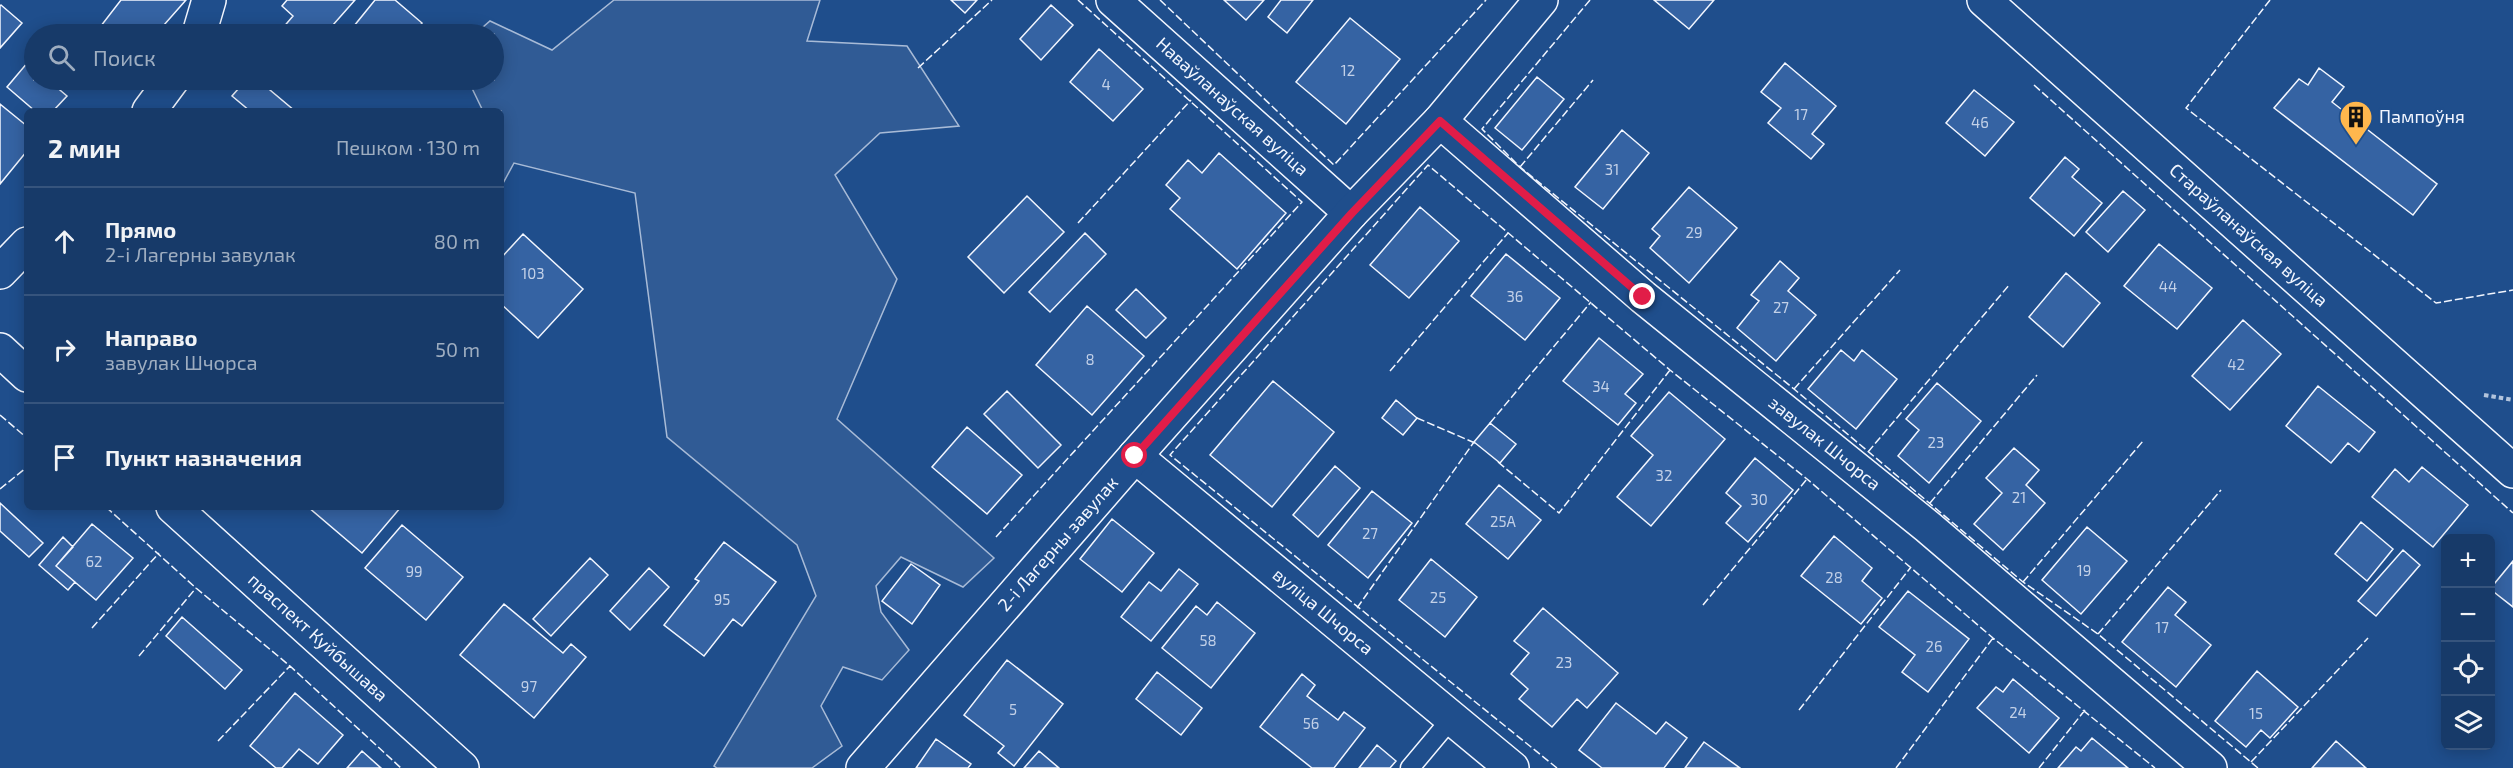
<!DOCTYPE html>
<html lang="ru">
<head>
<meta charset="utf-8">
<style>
	:root { --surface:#173a69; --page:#20416f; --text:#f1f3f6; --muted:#9eadc0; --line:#36547d }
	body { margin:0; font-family:"Exo 2",sans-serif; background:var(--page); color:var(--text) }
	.controls { position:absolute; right:18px; bottom:18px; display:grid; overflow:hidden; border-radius:9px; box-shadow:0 3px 15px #0003 }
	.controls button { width:54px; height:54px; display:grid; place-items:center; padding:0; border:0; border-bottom:2px solid var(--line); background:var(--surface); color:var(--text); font:30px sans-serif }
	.stop { position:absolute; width:18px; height:18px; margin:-14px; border:4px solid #e11d48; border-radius:50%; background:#fff }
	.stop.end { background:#e11d48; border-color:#fff; box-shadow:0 2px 6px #0008 }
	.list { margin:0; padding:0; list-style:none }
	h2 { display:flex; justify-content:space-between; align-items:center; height:78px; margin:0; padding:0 24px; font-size:26px }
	h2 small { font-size:20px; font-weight:400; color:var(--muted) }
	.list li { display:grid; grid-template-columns:39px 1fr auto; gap:18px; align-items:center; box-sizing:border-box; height:108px; padding:0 24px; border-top:2px solid var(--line) }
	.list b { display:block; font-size:22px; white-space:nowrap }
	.list p { margin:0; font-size:20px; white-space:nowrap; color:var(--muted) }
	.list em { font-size:20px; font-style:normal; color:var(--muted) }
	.icon { flex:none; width:33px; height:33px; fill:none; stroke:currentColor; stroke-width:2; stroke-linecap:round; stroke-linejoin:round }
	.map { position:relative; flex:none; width:2513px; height:768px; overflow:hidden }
	.search { position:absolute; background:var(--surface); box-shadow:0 3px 15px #0003; left:24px; top:24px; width:480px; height:66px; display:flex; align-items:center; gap:15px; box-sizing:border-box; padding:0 21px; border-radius:33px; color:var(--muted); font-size:22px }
	.panel { position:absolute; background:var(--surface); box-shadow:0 3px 15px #0003; left:24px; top:108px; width:480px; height:402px; border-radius:9px }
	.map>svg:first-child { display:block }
	.built { fill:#305b95; stroke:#a8bbd7; stroke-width:1.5 }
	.building { fill:#3563a3; stroke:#f2f6ff; stroke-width:1.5 }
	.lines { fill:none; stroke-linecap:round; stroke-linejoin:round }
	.lane-casing { stroke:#f2f6ff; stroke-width:21 }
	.street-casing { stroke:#f2f6ff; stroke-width:36 }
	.secondary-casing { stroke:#f2f6ff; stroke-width:36 }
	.path { stroke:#b3c4dc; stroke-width:4; stroke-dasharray:4.5 3; stroke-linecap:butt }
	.lane { stroke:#1f4e8c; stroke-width:18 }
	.street { stroke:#1f4e8c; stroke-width:33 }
	.secondary { stroke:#1f4e8c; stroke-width:33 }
	.fence { stroke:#f2f6ff; stroke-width:1.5; stroke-dasharray:8 3; stroke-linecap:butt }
	.route { stroke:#e11d48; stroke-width:8 }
	.labels { text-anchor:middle; stroke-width:4.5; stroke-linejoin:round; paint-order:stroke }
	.number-label { font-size:15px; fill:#c3d1e8 }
	.street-label { font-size:18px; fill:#f2f6ff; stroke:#1f4e8c }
	.poi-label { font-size:18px; fill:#f2f6ff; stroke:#1f4e8c; text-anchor:start }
</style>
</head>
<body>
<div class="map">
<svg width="2513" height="768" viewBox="0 0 2513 768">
	<rect width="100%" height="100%" fill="#1f4e8c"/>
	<path class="built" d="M614 0H820L807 41 907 46 959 126 880 133 835 175 897 279 837 419 994 558 963 587 901 557 876 586 881 612 909 650 882 680 843 667 821 706 842 746 812 768H717L714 766 816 596 797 545 667 437 635 193 514 163 501 187V111H479L482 109 468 80H494V34H475L490 21 552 50Z"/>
	<path class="building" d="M121 0H186L156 34H102L97 31Z
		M287 0H355L325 34H287L281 30 293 16 282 6Z
		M375 0H395L422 23 413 34H364L354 26Z
		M951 0H977L965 13Z
		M1224 0H1264L1246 20Z
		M1281 0H1313L1287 33 1268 17Z
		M1654 0H1714L1689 29Z
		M1 5 22 23 0 48V6Z
		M1051 5 1073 25 1041 60 1020 39Z
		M1350 18 1400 59 1346 124 1296 82Z
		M1099 49 1143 89 1113 121 1070 82Z
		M28 62 34 68V80H48L67 96 53 111H35L7 87Z
		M1785 63 1836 106 1812 134 1824 144 1811 159 1768 123 1781 108 1761 92Z
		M2319 68 2344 87 2332 102 2437 184 2413 215 2274 108 2299 79 2308 85Z
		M1537 77 1564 99 1522 150 1495 128Z
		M246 80H258L295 111H250L232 96Z
		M1974 90 2014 122 1985 156 1946 123Z
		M0 104 27 126V151L0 184Z
		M1622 130 1649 153 1603 209 1575 187Z
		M1219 153 1286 213 1237 269 1170 209 1180 198 1166 185 1188 160 1202 173Z
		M2065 157 2079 169 2072 177 2102 203 2074 236 2030 198Z
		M1689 187 1737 228 1689 283 1650 248 1660 236 1652 229Z
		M2123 191 2145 210 2108 252 2086 232Z
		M1027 196 1064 232 1004 293 968 257Z
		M1420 207 1459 241 1409 298 1370 265Z
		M1085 233 1106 254 1050 312 1029 292Z
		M523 234 583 289 538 338 501 304V258Z
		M2159 244 2212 288 2177 329 2124 286Z
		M1506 254 1560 298 1525 340 1471 296Z
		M1780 261 1799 278 1788 291 1816 315 1776 361 1737 328 1759 301 1751 295Z
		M2066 273 2100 303 2063 347 2029 317Z
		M1136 289 1166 318 1146 338 1116 310Z
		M1087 306 1144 356 1092 415 1036 365Z
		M2243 320 2281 354 2230 410 2192 376Z
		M1599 338 1643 374 1625 394 1636 403 1618 425 1563 381Z
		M1841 350 1854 361 1862 350 1897 379 1856 429 1808 389Z
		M1273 381 1334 432 1272 507 1210 455Z
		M1937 383 1981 421 1929 483 1898 456 1919 430 1906 419Z
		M2318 386 2375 432 2359 452 2348 443 2331 463 2286 426Z
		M1007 391 1061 445 1038 468 984 414Z
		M1669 392 1725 439 1651 526 1617 497 1653 455 1631 436Z
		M1396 400 1417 418 1403 435 1382 418Z
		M1490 423 1516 444 1500 463 1474 442Z
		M967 427 1022 475 987 514 932 467Z
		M2014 448 2039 470 2026 485 2045 503 2003 550 1974 524 2002 493 1986 478Z
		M1755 458 1793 490 1748 542 1726 523 1741 506 1726 493Z
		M1335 466 1360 488 1318 537 1293 515Z
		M2422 467 2468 505 2433 547 2372 497 2395 469 2409 482Z
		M1499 485 1541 520 1508 559 1466 524Z
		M1372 491 1412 523 1368 578 1328 545Z
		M0 503 43 543 29 557 0 531Z
		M308 507H401L362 553Z
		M1112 519 1154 553 1122 592 1080 559Z
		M2361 522 2393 549 2367 581 2335 554Z
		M92 524 133 558 96 600 56 566Z
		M402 525 463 577 426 620 365 568Z
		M2087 527 2127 561 2081 614 2042 580Z
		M1834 536 1872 568 1862 581 1882 598 1861 624 1801 576Z
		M63 537 73 547 56 566 75 582 68 590 39 565Z
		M724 542 776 582 742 626 733 619 704 656 664 625 699 581 695 579Z
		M2403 550 2420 565 2376 616 2358 601Z
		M590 558 608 575 551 636 533 619Z
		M1431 559 1477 597 1445 637 1399 600Z
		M2513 561V607L2490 589Z
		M911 564 940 585 912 624 882 601Z
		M649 568 669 587 630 630 610 611Z
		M1179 569 1198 584 1151 641 1121 617 1149 582 1161 591Z
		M2168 587 2186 602 2175 615 2211 645 2176 687 2122 642Z
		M1908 591 1969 639 1928 692 1902 672 1915 655 1879 627Z
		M1217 602 1255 633 1211 688 1162 648 1196 606 1207 615Z
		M504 604 563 653 571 644 586 657 534 718 460 655Z
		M1543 608 1618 673 1587 708 1577 699 1552 727 1519 699 1528 689 1511 674 1529 653 1514 641Z
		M182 617 242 670 225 689 166 636Z
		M1007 660 1063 704 1014 766 998 753 1004 746 964 715Z
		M2257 671 2298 707 2270 738 2261 730 2246 747 2215 721Z
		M1157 672 1202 708 1181 735 1136 699Z
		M1302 674 1315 685 1307 696 1338 720 1344 712 1365 728 1334 768H1312L1260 727Z
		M2013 679 2059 718 2029 753 1977 708 1996 687 2003 692Z
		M295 693 343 735 318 764 299 749 282 768H276L250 746Z
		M1616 703 1656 734 1666 722 1687 738 1664 768H1602L1579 750Z
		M2092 738 2128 768H2058L2076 747 2081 751Z
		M936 739 971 764 968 768H916Z
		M2336 741 2366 768H2312Z
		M1704 742 1740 768H1685Z
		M1377 745 1396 761 1390 768H1359Z
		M362 751 381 768H347Z
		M1039 751 1059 768H1024Z"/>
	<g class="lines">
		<g class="lane-casing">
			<path id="lane" d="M1410 768 1451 719"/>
		</g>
		<g class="street-casing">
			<g id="street">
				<path id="s1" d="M1113 0 1351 213"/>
				<path id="s2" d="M1984 0 2513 471"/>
				<path d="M199 34 209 0"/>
				<path d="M149 111 172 80"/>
				<path id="s3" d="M1440 121 1643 297 1928 527 2210 768"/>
				<path d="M0 272 27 244"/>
				<path id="s4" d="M1135 456 1512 768"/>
				<path id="s5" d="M863 768 1135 456 1351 213 1440 121 1541 0"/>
			</g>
		</g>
		<g class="secondary-casing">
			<g id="secondary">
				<path d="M0 350 27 375"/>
				<path id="s6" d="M173 507 462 768"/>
			</g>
		</g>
		<path class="path" d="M2484 395 2513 400"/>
		<use href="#lane" class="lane"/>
		<use href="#street" class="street"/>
		<use href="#secondary" class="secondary"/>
		<path class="fence" d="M1160 0 1334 165 1486 0
			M1590 0 1482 129 1520 167 1794 389 2023 582 2098 634 2258 768
			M2270 0 2186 108 2436 303 2513 290
			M918 68 992 0
			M2034 85 2513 513
			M1520 167 1593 80
			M1078 223 1191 100
			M1390 371 1508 233
			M1794 389 1900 270
			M0 415 27 438
			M1417 418 1475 443
			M1490 423 1591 302
			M1868 452 2010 284
			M1498 462 1559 513 1670 370
			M0 489 27 467
			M1930 503 2037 375
			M106 507 196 588 290 666 401 768
			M996 537 1302 202 1078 0
			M2023 582 2143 441
			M1703 605 1807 479
			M1357 608 1474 442
			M92 628 159 553
			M2098 634 2221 490
			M139 656 196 588
			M1799 710 1911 567
			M218 741 290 666
			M2251 762 2368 638
			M1557 768 1170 455 1428 165 1670 370 1807 479 1993 638 2155 768
			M1896 768 1993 638
			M2039 768 2085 710"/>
	</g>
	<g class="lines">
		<path class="route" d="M1135 456 1352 213 1440 121 1643 297"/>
	</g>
	<defs>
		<g id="building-pin" transform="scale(1.725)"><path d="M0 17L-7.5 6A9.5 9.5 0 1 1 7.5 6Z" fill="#ffb74d" stroke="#1f4e8c"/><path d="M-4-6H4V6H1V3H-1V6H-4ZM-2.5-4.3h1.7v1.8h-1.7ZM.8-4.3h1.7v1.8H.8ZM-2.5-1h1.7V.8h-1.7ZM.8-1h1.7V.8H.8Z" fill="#111"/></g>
	</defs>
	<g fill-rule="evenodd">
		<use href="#building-pin" x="2356" y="117"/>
	</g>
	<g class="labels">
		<g class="number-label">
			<text x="1348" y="76">12</text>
			<text x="1106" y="90">4</text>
			<text x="1801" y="120">17</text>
			<text x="1980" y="128">46</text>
			<text x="1612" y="175">31</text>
			<text x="1694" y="238">29</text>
			<text x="533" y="279">103</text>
			<text x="2168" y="292">44</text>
			<text x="1515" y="302">36</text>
			<text x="1781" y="313">27</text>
			<text x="1090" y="365">8</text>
			<text x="2236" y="370">42</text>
			<text x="1601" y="392">34</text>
			<text x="1936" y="448">23</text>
			<text x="1664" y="481">32</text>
			<text x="2019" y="503">21</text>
			<text x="1759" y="505">30</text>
			<text x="1503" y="527">25А</text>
			<text x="1370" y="539">27</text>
			<text x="94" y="567">62</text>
			<text x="2084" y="576">19</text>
			<text x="414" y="577">99</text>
			<text x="1834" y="583">28</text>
			<text x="1438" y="603">25</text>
			<text x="722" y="605">95</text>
			<text x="2162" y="633">17</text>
			<text x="1208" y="646">58</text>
			<text x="1934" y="652">26</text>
			<text x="1564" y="668">23</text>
			<text x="529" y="692">97</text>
			<text x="1013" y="715">5</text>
			<text x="2018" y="718">24</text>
			<text x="2256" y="719">15</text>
			<text x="1311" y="729">56</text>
		</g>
		<g class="street-label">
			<text dy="6" stroke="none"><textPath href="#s1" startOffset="160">Наваўланаўская вуліца</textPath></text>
			<text dy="6" stroke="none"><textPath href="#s2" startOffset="354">Стараўланаўская вуліца</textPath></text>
			<text dy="6" stroke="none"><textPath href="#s3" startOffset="502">завулак Шчорса</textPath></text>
			<text dy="6" stroke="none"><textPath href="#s5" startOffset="297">2-і Лагерны завулак</textPath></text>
			<text dy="6" stroke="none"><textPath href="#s4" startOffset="244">вуліца Шчорса</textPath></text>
			<text dy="6" stroke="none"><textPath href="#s6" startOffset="195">праспект Куйбышава</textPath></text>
		</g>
		<g class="poi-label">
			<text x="2379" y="123">Пампоўня</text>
		</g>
	</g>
</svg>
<div class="controls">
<button>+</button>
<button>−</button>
<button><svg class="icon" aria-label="locate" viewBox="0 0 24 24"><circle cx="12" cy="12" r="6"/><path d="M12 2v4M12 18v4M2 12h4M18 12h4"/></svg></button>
<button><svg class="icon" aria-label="layers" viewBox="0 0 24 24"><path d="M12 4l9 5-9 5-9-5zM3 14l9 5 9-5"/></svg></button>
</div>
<div class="stop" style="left:1135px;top:456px"></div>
<div class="stop end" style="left:1643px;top:297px"></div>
<div class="search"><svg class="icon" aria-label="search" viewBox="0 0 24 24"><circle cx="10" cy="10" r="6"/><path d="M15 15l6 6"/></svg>Поиск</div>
<section class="panel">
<h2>2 мин<small>Пешком · 130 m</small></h2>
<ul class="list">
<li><svg class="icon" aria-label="ahead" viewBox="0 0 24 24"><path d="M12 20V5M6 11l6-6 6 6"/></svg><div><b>Прямо</b><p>2-і Лагерны завулак</p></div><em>80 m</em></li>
<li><svg class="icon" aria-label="right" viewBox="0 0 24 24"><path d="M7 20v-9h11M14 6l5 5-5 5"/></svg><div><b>Направо</b><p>завулак Шчорса</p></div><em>50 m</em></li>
<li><svg class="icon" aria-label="arrive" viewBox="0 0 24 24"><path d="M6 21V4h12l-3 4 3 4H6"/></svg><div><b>Пункт назначения</b></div></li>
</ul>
</section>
</div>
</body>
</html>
